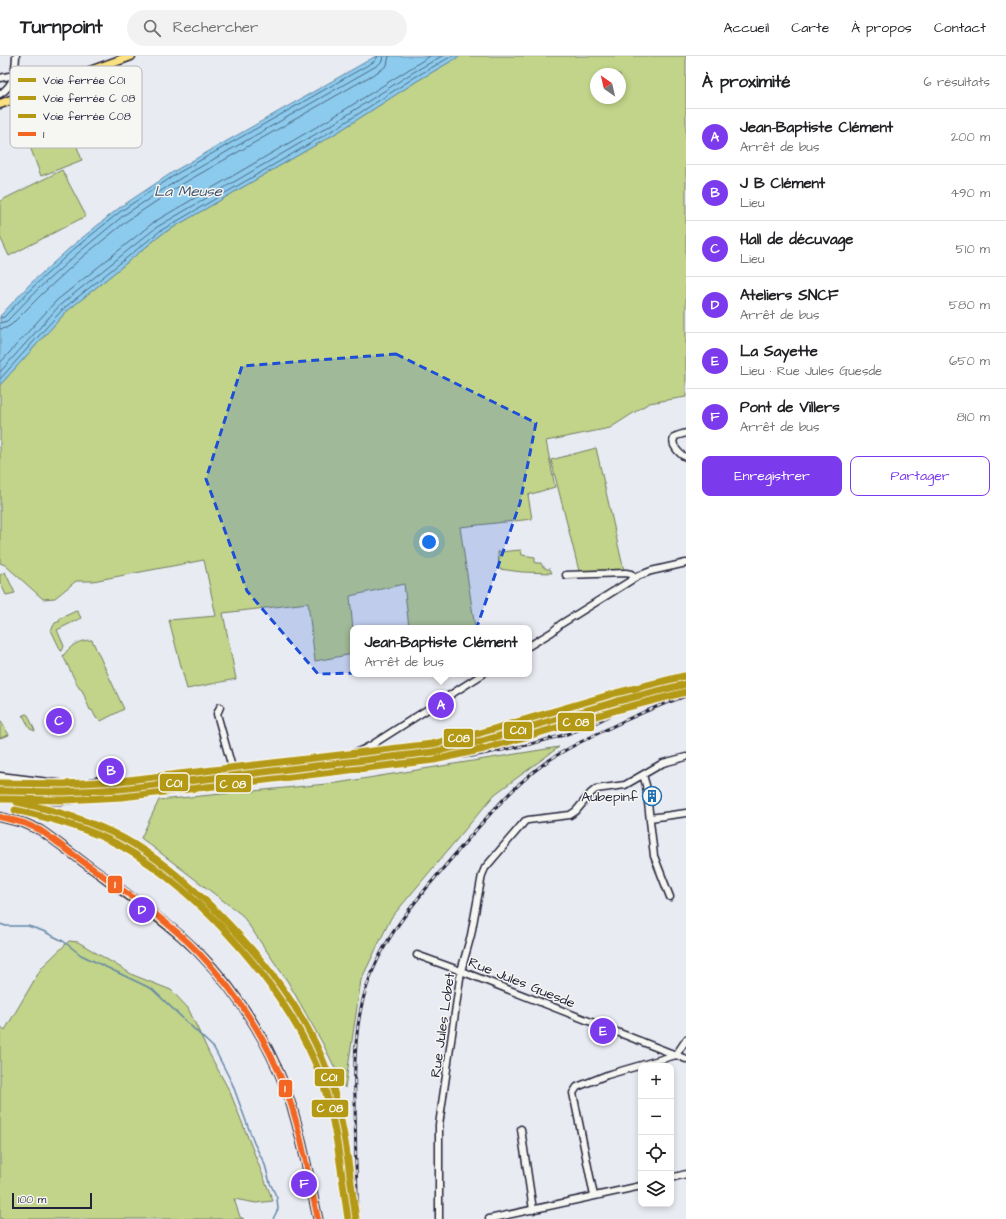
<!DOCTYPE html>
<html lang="fr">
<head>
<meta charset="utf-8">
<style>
	:root { --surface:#fff; --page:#f2f2f2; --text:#202124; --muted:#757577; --line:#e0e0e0; --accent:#7c3aed }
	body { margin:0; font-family:"Architects Daughter",sans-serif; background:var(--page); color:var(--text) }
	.controls { position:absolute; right:12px; bottom:12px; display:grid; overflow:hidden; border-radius:8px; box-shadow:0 2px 6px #0003 }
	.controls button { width:36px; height:36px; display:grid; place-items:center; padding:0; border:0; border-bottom:1px solid var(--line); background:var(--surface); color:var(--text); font:20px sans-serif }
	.compass { position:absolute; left:590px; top:12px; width:36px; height:36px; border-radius:50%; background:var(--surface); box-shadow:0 2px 6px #0003; rotate:326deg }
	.scale { position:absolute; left:12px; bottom:10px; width:80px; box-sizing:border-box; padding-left:4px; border:2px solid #22223b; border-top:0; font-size:11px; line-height:14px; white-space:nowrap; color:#22223b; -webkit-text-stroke:3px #f6f6f2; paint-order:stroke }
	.you { position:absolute; left:429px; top:486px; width:14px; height:14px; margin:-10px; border:3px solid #fff; border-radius:50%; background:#1a73e8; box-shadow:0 0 0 6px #1a73e833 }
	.badge { display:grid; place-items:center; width:26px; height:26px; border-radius:50%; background:var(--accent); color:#fff; font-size:13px; font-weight:700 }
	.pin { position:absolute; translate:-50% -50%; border:2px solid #fff; box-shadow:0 1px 4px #0006 }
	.popup { position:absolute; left:350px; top:569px; width:182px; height:52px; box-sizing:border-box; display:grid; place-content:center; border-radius:8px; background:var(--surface); filter:drop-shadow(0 1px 3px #0005); font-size:13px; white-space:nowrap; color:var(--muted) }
	.popup b { font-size:15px; color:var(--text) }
	.popup::after { content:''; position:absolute; left:50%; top:100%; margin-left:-8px; border:8px solid transparent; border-top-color:var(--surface) }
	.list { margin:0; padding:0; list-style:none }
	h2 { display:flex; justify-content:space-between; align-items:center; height:52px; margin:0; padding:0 16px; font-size:17px }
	h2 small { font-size:13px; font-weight:400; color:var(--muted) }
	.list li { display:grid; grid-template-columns:26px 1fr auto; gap:12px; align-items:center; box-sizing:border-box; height:56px; padding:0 16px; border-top:1px solid var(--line) }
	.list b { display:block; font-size:15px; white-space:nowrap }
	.list p { margin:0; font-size:13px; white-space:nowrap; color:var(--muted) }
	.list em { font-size:13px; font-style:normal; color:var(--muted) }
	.actions { display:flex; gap:8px; padding:12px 16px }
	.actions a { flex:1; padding:9px 0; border:1px solid var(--accent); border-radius:8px; text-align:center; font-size:14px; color:var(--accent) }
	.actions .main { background:var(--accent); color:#fff }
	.icon { flex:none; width:22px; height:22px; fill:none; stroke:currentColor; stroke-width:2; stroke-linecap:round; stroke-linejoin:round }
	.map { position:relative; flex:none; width:686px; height:1163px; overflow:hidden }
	header { display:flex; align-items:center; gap:24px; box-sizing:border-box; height:56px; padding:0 20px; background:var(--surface); border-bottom:1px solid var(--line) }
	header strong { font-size:19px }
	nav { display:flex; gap:22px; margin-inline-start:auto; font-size:14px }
	.search { width:280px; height:36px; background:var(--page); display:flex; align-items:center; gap:10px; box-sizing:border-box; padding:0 14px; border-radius:22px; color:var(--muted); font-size:15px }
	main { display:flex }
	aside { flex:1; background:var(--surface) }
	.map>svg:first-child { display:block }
	.green { fill:#c1d489; stroke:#727b62; fill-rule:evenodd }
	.water { fill:#8ccbed; stroke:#6287a6 }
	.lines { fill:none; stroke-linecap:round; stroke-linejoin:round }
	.shore { stroke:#4c6682; stroke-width:1 }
	.stream { stroke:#6287a6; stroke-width:1.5 }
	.minor-casing { stroke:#22223b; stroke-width:9 }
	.major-casing { stroke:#22223b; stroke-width:11 }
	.minor { stroke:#f6f6f2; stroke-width:6 }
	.major { stroke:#fbe080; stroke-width:8 }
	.rail-casing { stroke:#22223b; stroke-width:3 }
	.rail { stroke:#f6f6f2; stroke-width:1.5; stroke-dasharray:4.5; stroke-linecap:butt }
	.bus-1-casing { stroke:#f6f6f2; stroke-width:9 }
	.bus-1 { stroke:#f26522; stroke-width:6 }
	.rail-1-casing { stroke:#f6f6f2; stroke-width:10 }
	.rail-2-casing { stroke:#f6f6f2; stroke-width:10 }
	.rail-3-casing { stroke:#f6f6f2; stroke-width:10 }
	.rail-1 { stroke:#b49915; stroke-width:7 }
	.rail-2 { stroke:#b49915; stroke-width:7 }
	.rail-3 { stroke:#b49915; stroke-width:7 }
	.marked { fill:#1d4ed8; fill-opacity:0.2; stroke:#1d4ed8; stroke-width:3; stroke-dasharray:8 5; stroke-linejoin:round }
	.labels { text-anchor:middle; stroke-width:3; stroke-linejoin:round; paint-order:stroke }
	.poi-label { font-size:14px; fill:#22223b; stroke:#f6f6f2; text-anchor:end }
	.street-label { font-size:14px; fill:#22223b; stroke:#f6f6f2 }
	.water-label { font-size:15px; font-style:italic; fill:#425570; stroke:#f6f6f2 }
	.key { fill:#f6f6f2; stroke:#b6b6bb; stroke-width:1 }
	.key-label { font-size:11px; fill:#22223b }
	.line-badge { stroke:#f6f6f2; stroke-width:1.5 }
	.badge-label { font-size:11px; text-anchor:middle; font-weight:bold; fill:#fff }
</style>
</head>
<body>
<header>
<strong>Turnpoint</strong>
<div class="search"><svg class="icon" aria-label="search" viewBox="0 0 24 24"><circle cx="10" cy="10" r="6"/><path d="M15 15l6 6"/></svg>Rechercher</div>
<nav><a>Accueil</a><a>Carte</a><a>À propos</a><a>Contact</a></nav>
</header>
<main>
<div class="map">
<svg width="686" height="1163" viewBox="0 0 686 1163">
	<rect width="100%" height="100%" fill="#e9ebf2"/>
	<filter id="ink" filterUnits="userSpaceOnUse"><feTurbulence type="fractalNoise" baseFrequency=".025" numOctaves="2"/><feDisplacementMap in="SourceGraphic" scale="8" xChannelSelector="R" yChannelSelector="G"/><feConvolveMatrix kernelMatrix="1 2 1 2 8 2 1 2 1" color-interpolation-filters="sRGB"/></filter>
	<g filter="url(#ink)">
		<path class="green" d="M460 0H686V341L649 347 610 372 546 385 555 431 528 439 532 463 460 471 475 572H409L404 528 350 540 353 575V598L315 605 308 547 223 557 236 623 187 633 169 564 216 560 204 504 93 525H76L55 542 43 543 5 509 0 507V329L66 256 162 178 338 76 417 25ZM596 18H620V42H596Z
			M70 72 82 104 41 120 29 88Z
			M62 114 86 160 9 200 0 181V145Z
			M596 392 624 515 580 519 551 404Z
			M521 494 522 499 535 501V507H541L543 511H545L546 513H550L552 517 522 516 499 513 498 496Z
			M5 516 15 537 6 539 0 526V519Z
			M76 555 78 556 81 562 57 574 64 590 62 595H61L51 574 55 567 60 565 59 563Z
			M92 584 124 653 101 665 96 662 92 654H90L85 642V641L82 634 79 632 63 600C70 590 78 584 92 584Z
			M26 658 28 659 35 675 30 673 23 659Z
			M0 664 9 679 0 682Z
			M559 691 495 738 391 862 361 924 345 1032 323 988 288 926 242 859 141 782 159 744 337 727Z
			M69 885 78 886 133 919 171 934 188 952 209 997 230 1036 273 1145 256 1147 234 1143 240 1161 244 1163H0V970L5 974 42 911Z"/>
		<path class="water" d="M376 0H460L417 25 338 76 162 178 66 256 0 329V260L31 227 72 190 119 152 176 114Z"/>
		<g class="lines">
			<path class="shore" d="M0 262 4 261 34 230 74 193 121 155 178 117 375 5 378 0
				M0 267 7 265 38 233 78 197 124 159 181 122 378 9 382 5 383 0
				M0 273 6 272 11 269 42 238 81 202 128 164 184 127 381 14 387 9 389 0
				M0 307 56 245 154 166 330 63 430 0
				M0 316 60 249 157 171 333 68 412 17 442 0
				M0 323 63 253 160 175 335 73 415 21 452 0"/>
			<path class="stream" d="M0 868 6 870H28L43 875 63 885 81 899 152 933 214 992 232 1027 254 1087 265 1109 270 1127 277 1142 278 1153 273 1163"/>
			<g class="minor-casing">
				<path id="minor" d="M0 22 14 19
					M0 38C15 28 15 17 16 0
					M686 377C683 378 679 379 676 380 668 387 680 399 686 401
					M566 519 626 517 631 518 634 522
					M529 590 552 576 561 568 638 520 651 515 686 507
					M220 651 217 658 233 715
					M643 719 646 729 654 800 670 841
					M0 720 66 728H82L100 724 119 728C167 724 215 717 262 711 295 707 341 707 370 690L483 618
					M650 762 686 757
					M417 899 461 915 686 1003
					M676 999 686 984
					M521 1073 533 1154
					M671 1122 686 1118
					M594 1140 573 1037 577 1031 607 1019 676 999
					M439 1163V1069L461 915 471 879 482 819 485 812 525 765 528 764 570 759 576 755 591 737 596 733 625 729 663 707 686 701
					M489 1163 641 1130"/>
			</g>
			<g class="major-casing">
				<path id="major" d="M0 48 131 0
					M0 761 24 767 40 774C62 789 82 806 104 821 130 840 156 859 181 880 227 920 263 975 285 1031 301 1073 308 1119 318 1163"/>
			</g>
			<use href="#minor" class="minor"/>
			<use href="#major" class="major"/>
			<g class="rail-casing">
				<path id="rail" d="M0 745 46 748H62L225 730 473 700 527 689 564 679 589 670 628 651 663 641
					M358 1163C356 1122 355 1081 355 1040 354 1011 355 981 361 952 375 885 420 840 463 789 488 760 513 730 545 707 562 695 582 685 601 676 629 662 656 650 686 640"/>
			</g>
			<use href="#rail" class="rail"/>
			<g class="bus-1-casing">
				<path id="bus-1" d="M0 761 24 767 40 774C59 787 77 802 96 815 131 840 168 865 198 896 236 935 265 981 285 1031 301 1073 308 1119 318 1163"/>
			</g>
			<use href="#bus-1" class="bus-1"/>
			<g class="rail-1-casing">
				<path id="rail-1" d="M0 735 64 736 121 733 433 696 482 685 618 645 686 628
					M17 746C54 754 89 764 123 782 158 801 189 828 218 857 264 904 307 957 329 1020 345 1066 349 1115 356 1163"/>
			</g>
			<g class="rail-2-casing">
				<path id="rail-2" d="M0 743 64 744 122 741 434 704 484 693 620 653 686 636
					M15 754C52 762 88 772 121 790 200 834 292 938 322 1024 337 1069 341 1116 348 1163"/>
			</g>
			<g class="rail-3-casing">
				<path id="rail-3" d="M0 727 64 728 120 725 432 688 480 677 616 637 684 620"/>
			</g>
			<use href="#rail-1" class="rail-1"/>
			<use href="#rail-2" class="rail-2"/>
			<use href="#rail-3" class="rail-3"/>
		</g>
	</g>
	<path class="marked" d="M396 298 536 367 520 447 462 614 318 618 247 535 206 423 242 310Z"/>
	<defs>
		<g id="building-ring" transform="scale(1)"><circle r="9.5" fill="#f6f6f2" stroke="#1f6fb2" stroke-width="1.5"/><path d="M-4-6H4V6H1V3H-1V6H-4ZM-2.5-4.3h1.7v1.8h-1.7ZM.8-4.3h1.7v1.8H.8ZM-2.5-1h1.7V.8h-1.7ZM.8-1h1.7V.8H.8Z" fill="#1f6fb2"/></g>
	</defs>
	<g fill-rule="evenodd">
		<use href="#building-ring" x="652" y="740"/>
	</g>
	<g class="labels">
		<g class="poi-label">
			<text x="638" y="745">Aubepinf</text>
		</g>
		<g class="street-label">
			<text transform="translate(522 926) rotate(22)" y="5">Rue Jules Guesde</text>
			<text transform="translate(442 969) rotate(-82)" y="5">Rue Jules Lobet</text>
		</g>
		<g class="water-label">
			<text x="188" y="140">La Meuse</text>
		</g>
	</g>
	<rect x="10" y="10" width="132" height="82" rx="6" class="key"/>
	<rect x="18" y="22" width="18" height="4" fill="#b49915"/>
	<rect x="18" y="40" width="18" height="4" fill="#b49915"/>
	<rect x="18" y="58" width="18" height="4" fill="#b49915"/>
	<rect x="18" y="76" width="18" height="4" fill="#f26522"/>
	<g class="key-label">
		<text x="43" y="28">Voie ferrée C01</text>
		<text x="43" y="46">Voie ferrée C 08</text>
		<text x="43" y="64">Voie ferrée C08</text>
		<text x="43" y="82">1</text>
	</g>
	<g class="line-badge">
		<rect x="557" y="656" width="38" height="20" rx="4" fill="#b49915"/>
		<rect x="503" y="665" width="30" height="19" rx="4" fill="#b49915"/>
		<rect x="443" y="672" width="31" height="20" rx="4" fill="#b49915"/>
		<rect x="159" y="717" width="30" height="19" rx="4" fill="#b49915"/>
		<rect x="215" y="718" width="37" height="19" rx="4" fill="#b49915"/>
		<rect x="107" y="819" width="16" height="19" rx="4" fill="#f26522"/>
		<rect x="314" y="1012" width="31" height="19" rx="4" fill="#b49915"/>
		<rect x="278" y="1023" width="15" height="19" rx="4" fill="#f26522"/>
		<rect x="311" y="1043" width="38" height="19" rx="4" fill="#b49915"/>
	</g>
	<g class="badge-label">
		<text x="576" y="670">C 08</text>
		<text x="518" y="678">C01</text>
		<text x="459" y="686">C08</text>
		<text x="174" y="731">C01</text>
		<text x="233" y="732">C 08</text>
		<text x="115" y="832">1</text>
		<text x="329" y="1025">C01</text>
		<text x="285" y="1036">1</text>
		<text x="330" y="1056">C 08</text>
	</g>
</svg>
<div class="controls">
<button>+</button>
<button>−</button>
<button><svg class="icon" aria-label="locate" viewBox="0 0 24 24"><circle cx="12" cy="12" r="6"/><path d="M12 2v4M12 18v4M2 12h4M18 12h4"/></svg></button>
<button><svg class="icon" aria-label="layers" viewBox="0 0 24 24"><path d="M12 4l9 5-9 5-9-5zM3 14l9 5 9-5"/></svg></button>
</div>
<svg class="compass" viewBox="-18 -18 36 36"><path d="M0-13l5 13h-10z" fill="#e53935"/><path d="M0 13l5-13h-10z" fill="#757577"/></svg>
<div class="scale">100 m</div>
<div class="you"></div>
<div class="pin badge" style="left:441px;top:649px">A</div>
<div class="popup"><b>Jean-Baptiste Clément</b>Arrêt de bus</div>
<div class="pin badge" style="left:111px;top:715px">B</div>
<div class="pin badge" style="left:59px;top:665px">C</div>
<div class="pin badge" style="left:142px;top:854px">D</div>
<div class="pin badge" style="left:603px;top:975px">E</div>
<div class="pin badge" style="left:304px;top:1128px">F</div>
</div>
<aside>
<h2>À proximité<small>6 résultats</small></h2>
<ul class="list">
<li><span class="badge">A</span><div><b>Jean-Baptiste Clément</b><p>Arrêt de bus</p></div><em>200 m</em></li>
<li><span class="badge">B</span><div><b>J B Clément</b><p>Lieu</p></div><em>490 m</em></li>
<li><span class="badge">C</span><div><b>Hall de décuvage</b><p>Lieu</p></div><em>510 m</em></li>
<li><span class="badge">D</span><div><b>Ateliers SNCF</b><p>Arrêt de bus</p></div><em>580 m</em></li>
<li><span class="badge">E</span><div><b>La Sayette</b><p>Lieu · Rue Jules Guesde</p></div><em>650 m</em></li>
<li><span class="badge">F</span><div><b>Pont de Villers</b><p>Arrêt de bus</p></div><em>810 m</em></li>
</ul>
<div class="actions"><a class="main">Enregistrer</a><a>Partager</a></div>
</aside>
</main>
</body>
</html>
